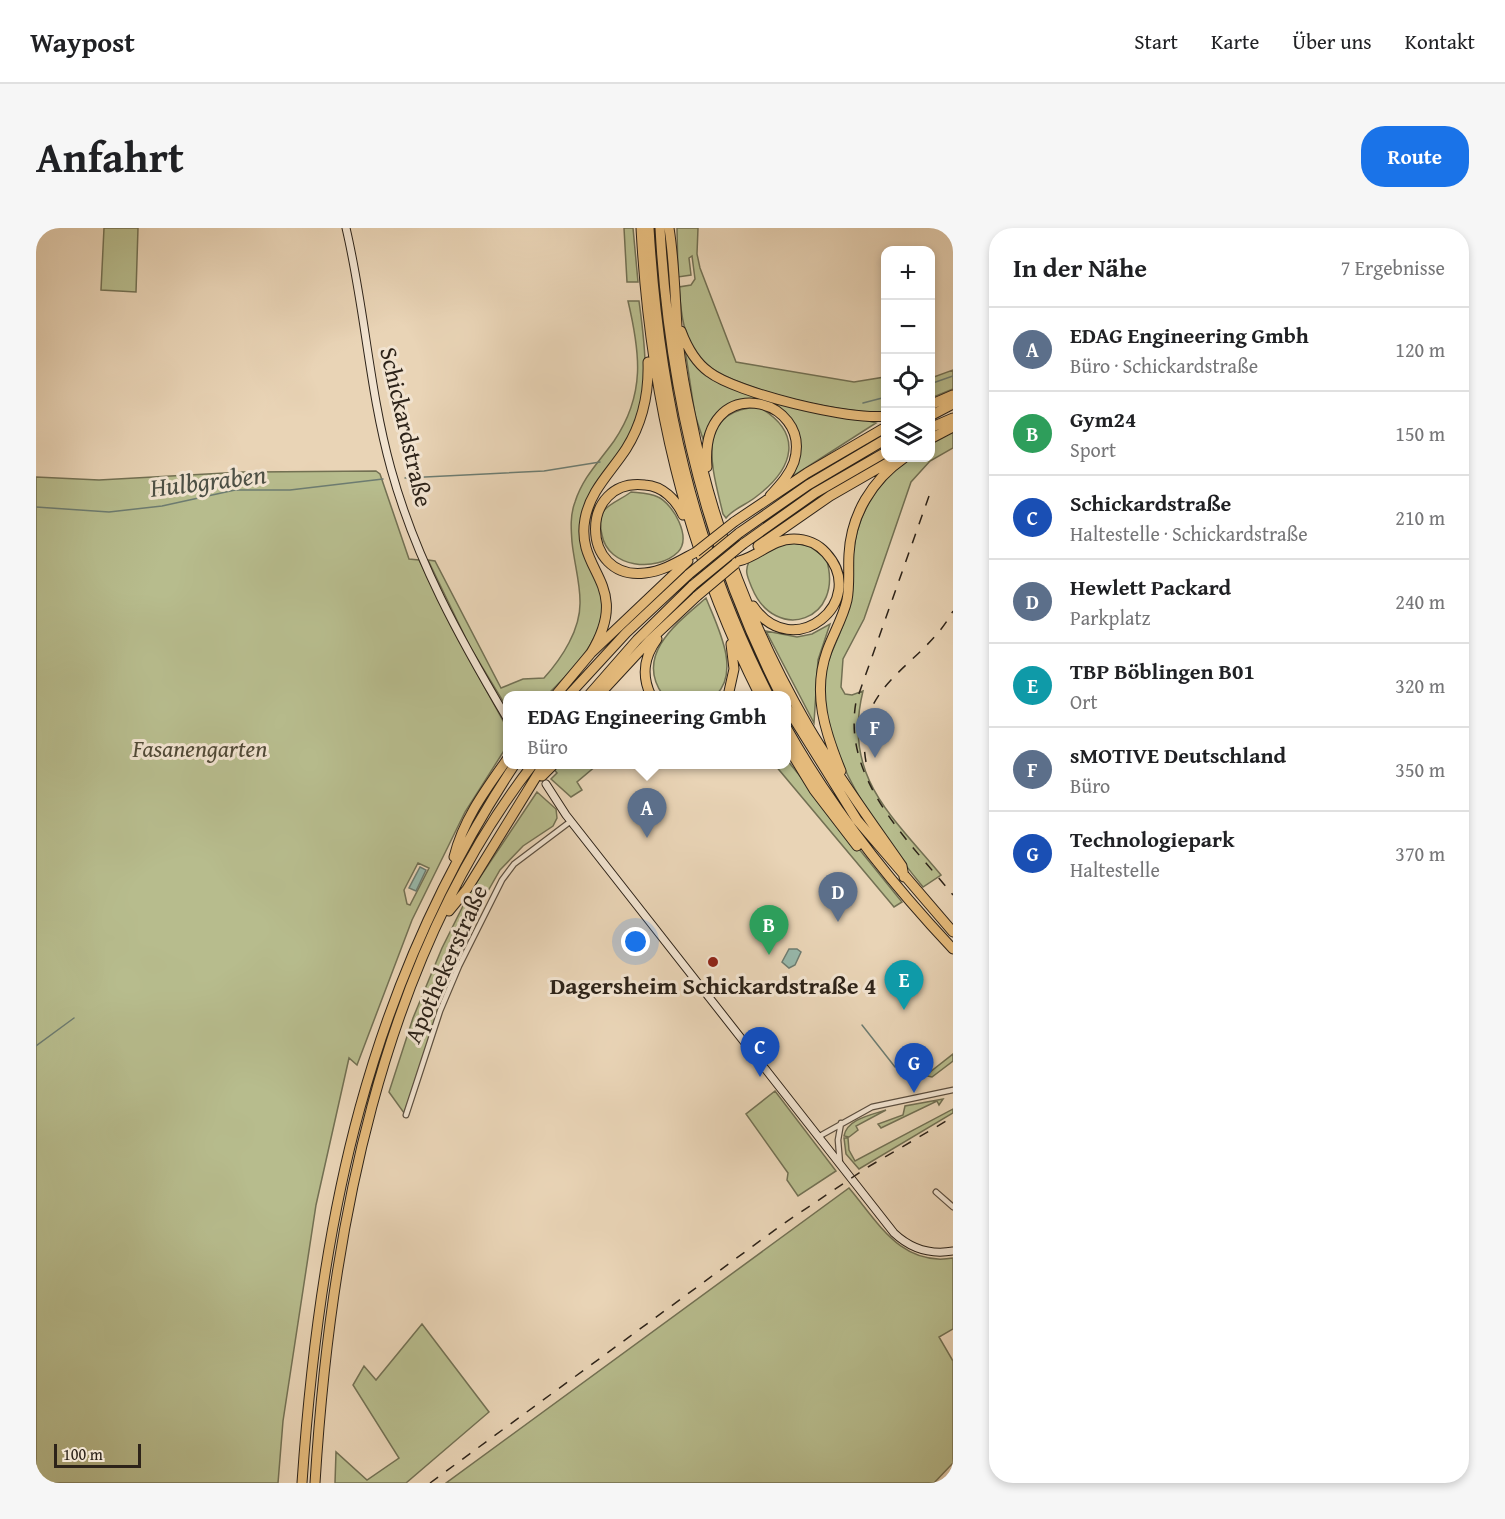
<!DOCTYPE html>
<html lang="de">
<head>
<meta charset="utf-8">
<style>
	:root { --surface:#fff; --page:#f6f6f6; --text:#202124; --muted:#757577; --line:#e0e0e0; --accent:#1a73e8 }
	body { margin:0; font-family:"Gentium Book Plus",serif; background:var(--page); color:var(--text) }
	.controls { position:absolute; right:18px; top:18px; display:grid; overflow:hidden; border-radius:12px; box-shadow:0 3px 9px #0003 }
	.controls button { width:54px; height:54px; display:grid; place-items:center; padding:0; border:0; border-bottom:2px solid var(--line); background:var(--surface); color:var(--text); font:30px sans-serif }
	.scale { position:absolute; left:18px; bottom:15px; width:87px; box-sizing:border-box; padding-left:6px; border:3px solid #2d2319; border-top:0; font-size:16px; line-height:21px; white-space:nowrap; color:#2d2319; -webkit-text-stroke:4px #f1e3d0; paint-order:stroke }
	.you { position:absolute; left:600px; top:714px; width:21px; height:21px; margin:-15px; border:4px solid #fff; border-radius:50%; background:#1a73e8; box-shadow:0 0 0 9px #1a73e833 }
	.badge { display:grid; place-items:center; width:39px; height:39px; border-radius:50%; background:var(--accent); color:#fff; font-size:20px; font-weight:700 }
	.pin { position:absolute; translate:-50% -50px; filter:drop-shadow(0 2px 3px #0008) }
	.pin::after { content:''; position:absolute; top:32px; width:21px; height:18px; background:inherit; clip-path:polygon(0 0,100% 0,50% 100%) }
	.popup { position:absolute; left:467px; top:463px; width:288px; height:78px; box-sizing:border-box; display:grid; place-content:center; border-radius:12px; background:var(--surface); filter:drop-shadow(0 2px 4px #0005); font-size:20px; white-space:nowrap; color:var(--muted) }
	.popup b { font-size:22px; color:var(--text) }
	.popup::after { content:''; position:absolute; left:50%; top:100%; margin-left:-12px; border:12px solid transparent; border-top-color:var(--surface) }
	.list { margin:0; padding:0; list-style:none }
	h2 { display:flex; justify-content:space-between; align-items:center; height:78px; margin:0; padding:0 24px; font-size:26px }
	h2 small { font-size:20px; font-weight:400; color:var(--muted) }
	.list li { display:grid; grid-template-columns:39px 1fr auto; gap:18px; align-items:center; box-sizing:border-box; height:84px; padding:0 24px; border-top:2px solid var(--line) }
	.list b { display:block; font-size:22px; white-space:nowrap }
	.list p { margin:0; font-size:20px; white-space:nowrap; color:var(--muted) }
	.list em { font-size:20px; font-style:normal; color:var(--muted) }
	.icon { flex:none; width:33px; height:33px; fill:none; stroke:currentColor; stroke-width:2; stroke-linecap:round; stroke-linejoin:round }
	.map { position:relative; flex:none; width:917px; height:1255px; overflow:hidden; border-radius:24px }
	header { display:flex; align-items:center; gap:36px; box-sizing:border-box; height:84px; padding:0 30px; background:var(--surface); border-bottom:2px solid var(--line) }
	header strong { font-size:28px }
	nav { display:flex; gap:33px; margin-inline-start:auto; font-size:21px }
	.intro { display:flex; align-items:center; justify-content:space-between; box-sizing:border-box; height:144px; padding:0 36px }
	h1 { margin:0; font-size:42px }
	.button { padding:15px 27px; border-radius:24px; background:var(--accent); color:#fff; font-size:21px; font-weight:700 }
	main { display:flex; gap:36px; padding:0 36px }
	aside { flex:1; background:var(--surface); border-radius:24px; box-shadow:0 3px 9px #0003 }
	.map>svg:first-child { display:block }
	.green { fill:#b7bc8d; stroke:#727053; stroke-width:1.5; fill-rule:evenodd }
	.water { fill:#97b8ab; stroke:#6d7c71; stroke-width:1.5 }
	.lines { fill:none; stroke-linecap:round; stroke-linejoin:round }
	.stream { stroke:#6d7c71; stroke-width:1.5 }
	.street-casing { stroke:#5c4f40; stroke-width:7 }
	.secondary-casing { stroke:#2d2319; stroke-width:9 }
	.highway-casing { stroke:#2d2319; stroke-width:11 }
	.street { stroke:#f1e3d0; stroke-width:4.5 }
	.secondary { stroke:#f1e3d0; stroke-width:7 }
	.highway { stroke:#e4ba7b; stroke-width:9 }
	.rail { stroke:#2d2319; stroke-width:1.5; stroke-dasharray:10 10; stroke-linecap:butt }
	.highway-bridge-casing { stroke:#2d2319; stroke-width:11; stroke-linecap:butt }
	.highway-bridge { stroke:#e4ba7b; stroke-width:9 }
	.poi-dot { fill:#8f2418; stroke:#f1e3d0; stroke-width:2 }
	.labels { text-anchor:middle; stroke-width:6; stroke-linejoin:round; paint-order:stroke }
	.street-label { font-size:24px; fill:#2d2319; stroke:#f1e3d0 }
	.park-label { font-size:24px; font-style:italic; fill:#504936; stroke:#f1e3d0 }
	.poi-label { font-size:24px; font-weight:bold; fill:#2d2319; stroke:#f1e3d0 }
	.water-label { font-size:26px; font-style:italic; fill:#4d5045; stroke:#f1e3d0 }
</style>
</head>
<body>
<header>
<strong>Waypost</strong>
<nav><a>Start</a><a>Karte</a><a>Über uns</a><a>Kontakt</a></nav>
</header>
<div class="intro"><h1>Anfahrt</h1><a class="button">Route</a></div>
<main>
<div class="map">
<svg width="917" height="1255" viewBox="0 0 917 1255">
	<rect width="100%" height="100%" fill="#e9d4b6"/>
	<filter id="stains"><feTurbulence type="fractalNoise" baseFrequency=".00333" numOctaves="4"/><feColorMatrix values="0 0 0 0 .2 0 0 0 0 .09 0 0 0 0 .02 0 0 0 .5 -.17"/></filter>
	<radialGradient id="worn" r=".72"><stop offset=".6" stop-color="#630" stop-opacity="0"/><stop offset="1" stop-color="#630" stop-opacity=".3"/></radialGradient>
	<path class="green" d="M68 0H102L100 64 65 62Z
		M588 0H597L602 54H591Z
		M641 0H662L661 26 664 40 700 134 818 154 849 149V184C811 187 691 161 666 132 647 111 645 86 643 59L655 57 659 51 656 28 653 30 655 47 642 49Z
		M592 73H603C609 119 616 160 595 204 577 240 544 262 544 305 551 322 560 340 565 357 577 402 540 439 511 467L472 468 471 480 434 419 392 332 399 333 465 460 487 451 508 450C526 430 545 401 544 373 544 354 538 334 536 314 535 301 534 287 539 274 547 249 563 234 578 213 610 166 604 124 592 73Z
		M649 121 683 153 840 195 751 252C755 246 760 239 762 232 777 186 716 152 682 184 674 191 671 202 667 211L659 187Z
		M917 142V161L895 170V150Z
		M723 179C768 205 758 240 721 268 712 276 698 280 690 290L687 286C677 243 656 182 723 179Z
		M917 203V220L894 233 875 254 828 391 807 431 805 459 809 466 816 467 827 463C806 548 855 587 905 647L887 659C846 609 780 518 788 450 791 427 806 408 810 385 820 312 812 284 871 230H894L895 215Z
		M340 243 344 246 373 331 383 332 416 400 471 500V518L429 584 376 692 321 837 313 830 280 977 247 1193 242 1255H0V249L63 252 207 244ZM382 635 393 640 374 677 371 676 368 662Z
		M595 264C604 265 614 265 622 269 637 276 656 309 642 324 621 345 572 340 566 307 559 277 576 278 595 264Z
		M758 315 773 318 790 330C810 393 739 416 716 360 712 350 708 343 713 334L744 317Z
		M670 370C681 398 705 442 680 467H627C598 427 641 395 670 370Z
		M794 396 782 432 778 495 730 403 761 409 776 406Z
		M751 532 866 674 858 679 739 537 750 536Z
		M521 537H561L541 554 546 562 535 569 515 551 521 545 517 540Z
		M501 564 520 581 521 590 517 598 487 618 464 642 444 677 413 756 368 885 353 864 377 790 406 720 434 664Z
		M917 826V833L896 849 887 847 878 834 880 829 894 844Z
		M739 863 800 943 762 968 751 952 752 945 710 886Z
		M907 871 903 877 901 873 845 900 842 896 867 887 869 878Z
		M917 881V885L823 941 810 926 808 910H812L813 922 819 933Z
		M850 882 820 898 822 902 813 909 808 908C811 891 835 887 850 882Z
		M813 960C842 994 865 1039 917 1030V1101L903 1109 917 1133V1235L898 1255H410Z
		M386 1096 453 1184 370 1255H299L300 1224 331 1252 363 1230 317 1157 328 1138 340 1152Z"/>
	<path class="water" d="M384 639 390 642 380 663 373 660Z
		M753 721H761L765 724 759 737 753 740 746 734Z"/>
	<g class="lines">
		<path class="stream" d="M894 156 917 148
			M827 175 850 169
			M369 250 508 243 564 234
			M0 279 73 284 126 278 199 262H254L347 251
			M826 797 859 839
			M0 818 38 790"/>
		<g class="street-casing">
			<path id="street" d="M370 887 404 783 423 738 466 652 478 636 535 593
				M782 909 836 879 917 862
				M804 936 802 912 805 895
				M900 964 917 979"/>
		</g>
		<g class="secondary-casing">
			<path id="secondary" d="M310 0C329 80 333 162 355 241 380 332 424 411 472 492
				M510 556 530 587 858 1005C875 1021 894 1027 917 1023"/>
		</g>
		<g class="highway-casing">
			<path id="highway" d="M605 0C614 167 648 317 724 468
				M613 0C623 167 657 318 733 468
				M624 0C633 165 670 320 745 468
				M633 0C639 37 639 76 642 113 645 140 650 167 656 194 677 300 718 405 772 498 800 546 834 592 866 638L868 649
				M645 103C651 119 659 134 673 144 700 165 815 193 850 188
				M894 177 917 167
				M894 188 917 176
				M894 200 917 190
				M894 211 917 199
				M671 239C663 142 778 168 758 234 753 248 743 258 734 268
				M647 287C640 272 627 258 609 257 543 249 543 353 609 345 628 343 643 333 660 324
				M698 294 771 245 850 199
				M703 305 772 257 850 211
				M707 316 779 265 850 224
				M722 318 794 268 860 230
				M703 333C723 328 736 311 758 311 770 311 782 316 790 325 834 373 757 437 717 378
				M555 425C597 355 539 345 549 291 554 263 575 244 590 221 607 194 613 165 612 134
				M519 468 555 425 652 333
				M532 468 590 405 653 346
				M552 468 601 412 657 357
				M562 468 613 413 661 368
				M615 468C605 447 608 429 621 411
				M692 468 698 441 695 416
				M750 478 821 592 917 704
				M750 499C796 581 853 653 917 721
				M750 516 778 562 821 618
				M805 543C789 504 776 465 791 423 797 406 807 390 811 372 814 357 812 341 813 326 815 287 836 252 868 230
				M506 548 518 536
				M418 629C427 592 450 561 472 530
				M413 683 431 661 508 536
				M266 1255C284 992 331 759 479 536
				M279 1255C294 1011 343 735 497 536"/>
		</g>
		<use href="#street" class="street"/>
		<use href="#secondary" class="secondary"/>
		<use href="#highway" class="highway"/>
		<path class="rail" d="M893 268 820 474C806 551 873 613 917 667
			M830 534C816 455 887 439 917 383
			M394 1255 747 996 832 939 917 889"/>
		<g class="highway-bridge-casing">
			<path id="highway-bridge" d="M660 324 698 294
				M653 346 703 305
				M657 357 707 316
				M661 368 699 336"/>
		</g>
		<use href="#highway-bridge" class="highway-bridge"/>
	</g>
	<circle class="poi-dot" cx="677" cy="734" r="6"/>
	<g class="labels">
		<g class="street-label">
			<text transform="translate(370 199) rotate(77)" y="8">Schickardstraße</text>
			<text transform="translate(410 736) rotate(-66)" y="8">Apothekerstraße</text>
		</g>
		<g class="park-label">
			<text x="164" y="529">Fasanengarten</text>
		</g>
		<g class="poi-label">
			<text x="677" y="766">Dagersheim Schickardstraße 4</text>
		</g>
		<g class="water-label">
			<text transform="translate(172 253) rotate(-7)" y="9">Hulbgraben</text>
		</g>
	</g>
	<rect width="100%" height="100%" filter="url(#stains)"/>
	<rect width="100%" height="100%" fill="url(#worn)"/>
</svg>
<div class="controls">
<button>+</button>
<button>−</button>
<button><svg class="icon" aria-label="locate" viewBox="0 0 24 24"><circle cx="12" cy="12" r="6"/><path d="M12 2v4M12 18v4M2 12h4M18 12h4"/></svg></button>
<button><svg class="icon" aria-label="layers" viewBox="0 0 24 24"><path d="M12 4l9 5-9 5-9-5zM3 14l9 5 9-5"/></svg></button>
</div>
<div class="scale">100 m</div>
<div class="you"></div>
<div class="pin badge" style="left:611px;top:610px;background:#5c6f8a">A</div>
<div class="popup"><b>EDAG Engineering Gmbh</b>Büro</div>
<div class="pin badge" style="left:733px;top:727px;background:#2e9e5b">B</div>
<div class="pin badge" style="left:724px;top:849px;background:#1a4fb4">C</div>
<div class="pin badge" style="left:802px;top:694px;background:#5c6f8a">D</div>
<div class="pin badge" style="left:868px;top:782px;background:#0f9aa8">E</div>
<div class="pin badge" style="left:839px;top:530px;background:#5c6f8a">F</div>
<div class="pin badge" style="left:878px;top:865px;background:#1a4fb4">G</div>
</div>
<aside>
<h2>In der Nähe<small>7 Ergebnisse</small></h2>
<ul class="list">
<li><span class="badge" style="background:#5c6f8a">A</span><div><b>EDAG Engineering Gmbh</b><p>Büro · Schickardstraße</p></div><em>120 m</em></li>
<li><span class="badge" style="background:#2e9e5b">B</span><div><b>Gym24</b><p>Sport</p></div><em>150 m</em></li>
<li><span class="badge" style="background:#1a4fb4">C</span><div><b>Schickardstraße</b><p>Haltestelle · Schickardstraße</p></div><em>210 m</em></li>
<li><span class="badge" style="background:#5c6f8a">D</span><div><b>Hewlett Packard</b><p>Parkplatz</p></div><em>240 m</em></li>
<li><span class="badge" style="background:#0f9aa8">E</span><div><b>TBP Böblingen B01</b><p>Ort</p></div><em>320 m</em></li>
<li><span class="badge" style="background:#5c6f8a">F</span><div><b>sMOTIVE Deutschland</b><p>Büro</p></div><em>350 m</em></li>
<li><span class="badge" style="background:#1a4fb4">G</span><div><b>Technologiepark</b><p>Haltestelle</p></div><em>370 m</em></li>
</ul>
</aside>
</main>
</body>
</html>
